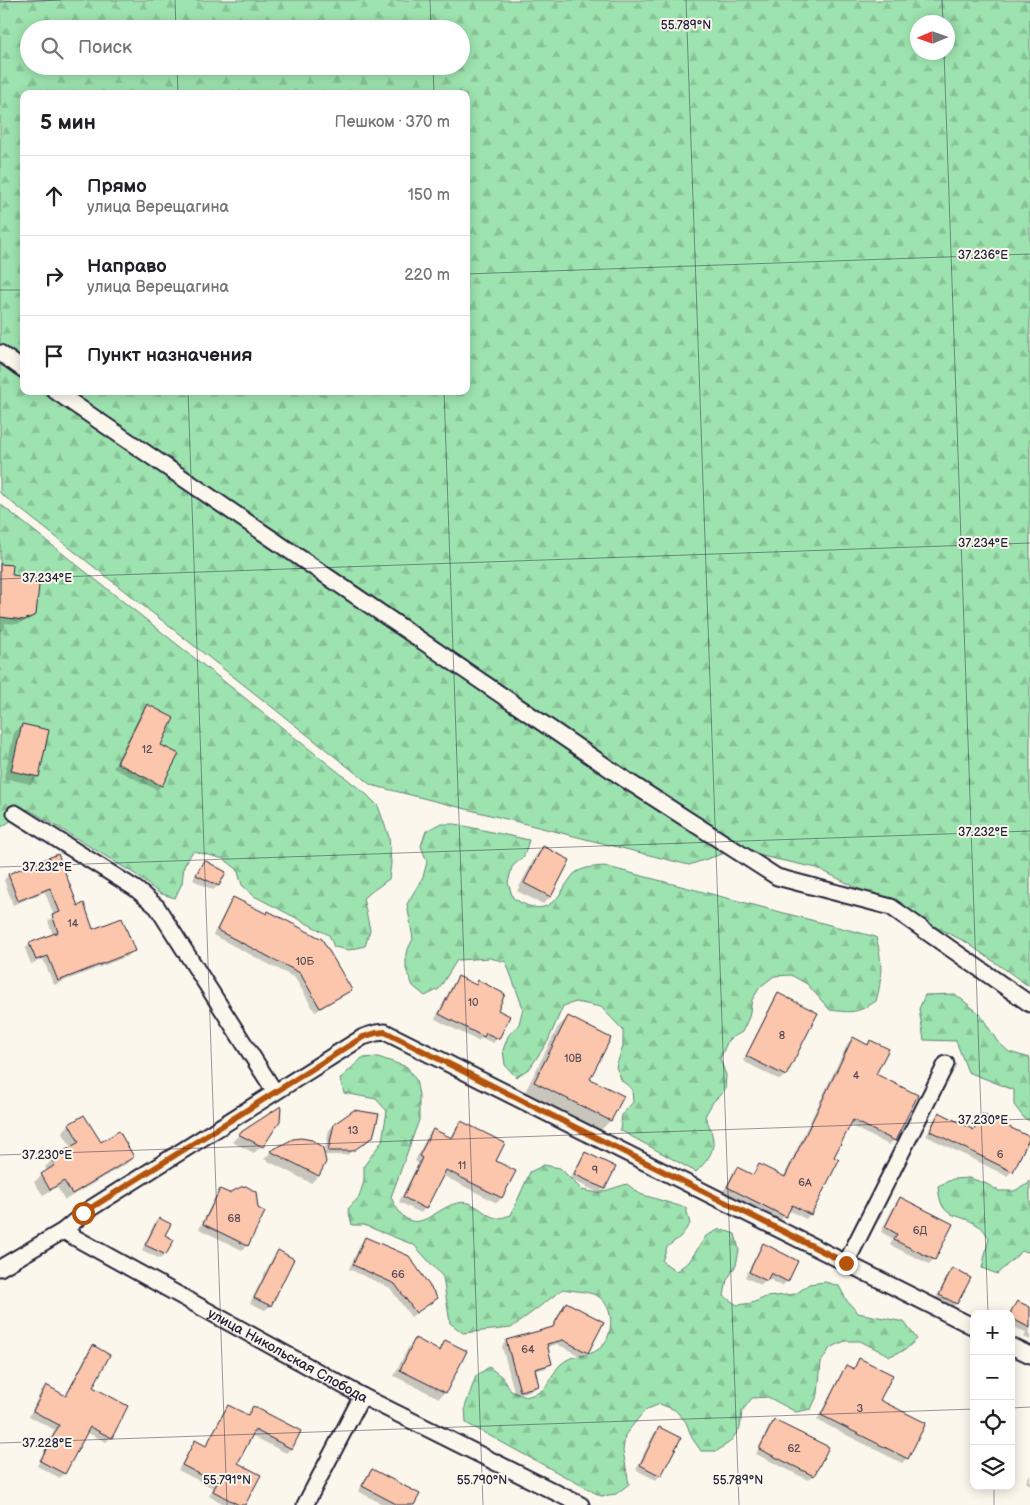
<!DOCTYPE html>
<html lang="ru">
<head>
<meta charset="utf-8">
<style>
	:root { --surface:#fff; --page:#f6f6f6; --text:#202124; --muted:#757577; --line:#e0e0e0 }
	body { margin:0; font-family:"Balsamiq Sans",sans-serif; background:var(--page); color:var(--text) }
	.controls { position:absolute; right:15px; bottom:15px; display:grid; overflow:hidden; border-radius:10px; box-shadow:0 2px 12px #0003 }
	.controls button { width:45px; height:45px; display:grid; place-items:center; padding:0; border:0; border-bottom:1px solid var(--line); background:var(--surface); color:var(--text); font:25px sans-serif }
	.compass { position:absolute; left:910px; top:15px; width:45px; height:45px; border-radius:50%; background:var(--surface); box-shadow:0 2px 12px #0003; rotate:268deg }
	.stop { position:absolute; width:15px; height:15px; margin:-11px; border:4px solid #b45309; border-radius:50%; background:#fff }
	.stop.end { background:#b45309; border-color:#fff; box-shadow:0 1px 5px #0008 }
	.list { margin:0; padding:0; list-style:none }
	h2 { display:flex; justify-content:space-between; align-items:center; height:65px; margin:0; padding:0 20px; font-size:21px }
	h2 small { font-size:16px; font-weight:400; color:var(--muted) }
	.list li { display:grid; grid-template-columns:32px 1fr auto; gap:15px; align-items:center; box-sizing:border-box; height:80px; padding:0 20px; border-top:1px solid var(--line) }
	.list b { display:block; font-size:19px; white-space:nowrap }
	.list p { margin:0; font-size:16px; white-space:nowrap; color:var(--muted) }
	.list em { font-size:16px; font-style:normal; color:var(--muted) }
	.icon { flex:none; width:28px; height:28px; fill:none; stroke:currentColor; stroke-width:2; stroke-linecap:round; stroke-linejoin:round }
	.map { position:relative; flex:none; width:1030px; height:1505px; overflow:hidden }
	.search { position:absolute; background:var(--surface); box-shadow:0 2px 12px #0003; left:20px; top:20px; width:450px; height:55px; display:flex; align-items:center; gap:12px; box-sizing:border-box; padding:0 18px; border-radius:28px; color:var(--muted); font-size:19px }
	.panel { position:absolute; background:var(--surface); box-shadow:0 2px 12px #0003; left:20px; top:90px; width:450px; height:305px; border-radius:10px }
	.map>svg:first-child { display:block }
	.forest { fill:url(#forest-firs); stroke:#608275; fill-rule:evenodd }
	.shadow { fill:#0003 }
	.building { fill:#fbc6ac; stroke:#22223b }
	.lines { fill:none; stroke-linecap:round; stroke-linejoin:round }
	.minor-casing { stroke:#22223b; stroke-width:19 }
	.minor { stroke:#fbf7ec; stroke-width:15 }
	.route { stroke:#b45309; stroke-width:6 }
	.ticks { fill:none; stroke:#22223b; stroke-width:1; stroke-opacity:0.45 }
	.labels { text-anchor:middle; stroke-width:4; stroke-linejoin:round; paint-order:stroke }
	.number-label { font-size:11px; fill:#584b57 }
	.street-label { font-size:14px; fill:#22223b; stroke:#fbf7ec }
	.ticks-label { font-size:12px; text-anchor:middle; fill:#22223b; stroke:#fbf7ec; stroke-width:4; stroke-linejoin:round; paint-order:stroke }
</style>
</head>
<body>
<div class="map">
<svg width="1030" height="1505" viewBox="0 0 1030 1505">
	<defs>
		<pattern id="forest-firs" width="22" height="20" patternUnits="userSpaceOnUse" patternTransform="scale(1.25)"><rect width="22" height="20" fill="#9de3af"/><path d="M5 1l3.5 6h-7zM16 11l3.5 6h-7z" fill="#87c297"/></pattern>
	</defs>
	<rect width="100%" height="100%" fill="#fbf7ec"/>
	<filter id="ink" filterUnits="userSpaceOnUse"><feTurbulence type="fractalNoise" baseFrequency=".02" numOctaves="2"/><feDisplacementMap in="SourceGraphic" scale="10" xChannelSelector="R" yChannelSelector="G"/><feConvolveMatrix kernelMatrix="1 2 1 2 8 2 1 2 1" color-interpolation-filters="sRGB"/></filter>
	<g filter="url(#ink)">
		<path class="forest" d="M0 0H1030V987L966 942 817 868 734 850 689 865 371 785 0 493ZM918 22H948V52H918ZM29 29H461V66H29ZM24 94H466V391H24Z
			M0 504 366 794 378 806 389 837 391 863 389 879 363 898 370 930 365 946 349 950 334 947 329 935 254 896 242 885 237 869 224 859 193 851 184 866 182 883 175 898 159 893 135 874 28 809 0 828Z
			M439 824H455L529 840 524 856 512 867 508 883 513 898C534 911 548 913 563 890 566 885 570 878 574 874 582 867 594 867 604 866L876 937C882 959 883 978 876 1001 858 1013 852 1013 830 1010L807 984 791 975 774 976 760 987 752 1000 749 1017 742 1032 728 1040 720 1059 726 1075 725 1090 713 1102 705 1116C717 1143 717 1151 696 1172L620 1130 622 1115 633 1102 632 1089 622 1081 616 1067 623 1046V1030L601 1007 576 1002 563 1006 548 1041 530 1068 516 1077 505 1065 503 1050 508 1036 519 1024 523 1008 506 962 490 958 457 960 439 989 425 996 413 986 406 969V953L413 939 407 904 423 877 427 862 421 846 426 831Z
			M955 994 980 1014 997 1041 1009 1052 1030 1058V1121L1024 1118 1014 1105V1090L968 1072 956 1041 924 1040 919 1009 925 995Z
			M378 1057 407 1067 416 1080 419 1095V1120L391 1197C415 1252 439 1196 468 1203 478 1205 486 1216 496 1218 500 1219 507 1216 511 1215L530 1172 544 1165 560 1168 582 1190 598 1193 627 1184 640 1194 686 1208 690 1224 680 1237 667 1247 662 1261 676 1271 689 1262 706 1236 720 1229 735 1234 739 1250 736 1265 727 1280 724 1296 737 1305 752 1303 766 1297 796 1294 809 1284 825 1282 839 1286 847 1301 858 1313 904 1322 917 1339 905 1350 890 1356 860 1341H845L830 1348 821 1362 818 1394 811 1409 796 1412 768 1397 752 1398 742 1411 740 1428 730 1442 717 1451H701L692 1438 686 1422 675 1410 660 1404 645 1410 625 1435 623 1451 629 1484 616 1494 601 1496 466 1423 465 1407 476 1376 489 1367 502 1377 511 1391 526 1397C531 1395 537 1394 541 1391 550 1386 553 1371 561 1364 575 1352 585 1359 599 1349 616 1336 615 1301 593 1294 584 1291 572 1291 563 1289L511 1328 463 1333 450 1323 443 1277 414 1245 364 1225H352L348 1209 359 1197 364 1181V1166L382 1141 387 1111 376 1099 344 1093 340 1079 362 1058Z
			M969 1178 985 1183 999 1191H1014L1028 1184 1030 1181V1252L1022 1251 997 1274 982 1268 989 1238C986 1234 983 1228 979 1226 956 1210 941 1223 938 1186L953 1179Z"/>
		<path class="shadow" d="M0 565 10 576 35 614 30 619 18 624 5 623V628L0 632Z
			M147 706 161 785 157 790 113 768 142 710Z
			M22 725 38 777 30 784 4 778 14 733Z
			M543 848 550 897 543 904 517 891 536 855Z
			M57 856 77 907 93 930 133 951 128 956 54 985 43 959 31 964 25 949 30 944 53 935 48 921 54 916 45 892 13 905 4 880 8 875Z
			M204 862 225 872 218 886 213 890 193 880 199 867Z
			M234 899 350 989 345 994 315 1012 295 978 213 935 229 904Z
			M458 977 475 986 478 982 496 1010 509 1017 498 1038 493 1043 482 1038 478 1041 435 1019 454 982Z
			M779 994 785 1075 780 1080 743 1061 774 999Z
			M568 1017 589 1080 622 1097 610 1121 600 1131 525 1092 558 1027Z
			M853 1038 867 1045 871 1041 875 1075 894 1140 889 1145 849 1125 833 1158 810 1214 806 1219 788 1210 780 1221 723 1192 733 1173 738 1168 752 1175 759 1165 783 1178 848 1043Z
			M280 1109 262 1146 254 1153 232 1142 239 1135Z
			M939 1114 973 1130 978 1120 982 1115 1012 1171 1007 1176 926 1136 934 1119Z
			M84 1117 100 1144 133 1157 126 1164 65 1200 57 1187 43 1195 34 1182 47 1171 45 1167 52 1160 72 1148 62 1132 69 1125Z
			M461 1123 494 1161 515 1171 501 1198 497 1203 442 1175 425 1208 421 1213 399 1202 418 1163 415 1161 428 1135 433 1130 451 1139 456 1127Z
			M335 1125 366 1141 347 1155H324L329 1130Z
			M293 1140 318 1176 311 1183 264 1159 271 1152Z
			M585 1153 604 1188 599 1193 570 1179 581 1158Z
			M221 1191 264 1212 247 1246 242 1250 199 1229 216 1195Z
			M900 1199 934 1259 929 1264 890 1245 893 1239 881 1232 895 1204Z
			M159 1219 163 1236 172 1240 165 1255 160 1259 142 1250 154 1224Z
			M366 1238 437 1298 411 1317 390 1288 349 1269 361 1243Z
			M763 1245 787 1281 782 1286 767 1278 761 1285 745 1277 759 1250Z
			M278 1252 293 1260 270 1306 265 1310 250 1303 273 1257Z
			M952 1270 969 1278 956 1304 951 1308 935 1300 948 1275Z
			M1017 1302 1030 1309V1340L1024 1337 1026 1333 1011 1325V1314H1009Z
			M566 1304 587 1352 582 1357 557 1344 547 1347 551 1363 546 1368 534 1371 538 1385 533 1390 515 1395 502 1346 506 1341 551 1329 561 1309Z
			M416 1340 437 1351 445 1341V1392L439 1398 394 1376 409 1346Z
			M93 1347 92 1388 111 1437 106 1442 86 1432 64 1473 60 1478 37 1466 55 1430 29 1416 41 1391 46 1387 65 1396 88 1352Z
			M859 1359 907 1458 902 1463 817 1420 842 1372 847 1367 852 1370Z
			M228 1406 246 1416 253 1407 291 1448 286 1453 251 1435 236 1464 244 1505H226L209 1496 213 1488 178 1470 191 1447 195 1442 205 1447 224 1411Z
			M774 1421 827 1448 813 1476 808 1480 756 1454 769 1426Z
			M659 1429 660 1475 656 1480 636 1470 654 1433Z
			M372 1470 413 1504 415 1505H384L358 1491 367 1475Z
			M1030 1474V1485L1026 1482Z"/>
		<path class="building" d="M0 564 13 565 12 575 28 577 39 585 36 615 24 620 0 617Z
			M147 704 174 718 161 745 179 754 162 786 117 763Z
			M22 724 49 730 39 777 11 771Z
			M543 846 570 860 551 897 524 883Z
			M58 854 78 906 84 903 93 929 122 918 135 951 58 981 48 956 36 960 29 943 58 932 52 915 60 912 50 888 18 901 8 874Z
			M204 860 226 872 219 886 196 875Z
			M233 897 267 914 268 911 322 939 352 990 320 1008 300 973 217 930Z
			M458 976 476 985 478 980 505 994 498 1010 510 1016 499 1039 486 1033 484 1037 439 1014Z
			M778 993 818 1013 786 1076 746 1056Z
			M568 1016 611 1038 590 1079 624 1096 611 1121 534 1082Z
			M853 1037 868 1045 870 1040 889 1049 876 1074 918 1095 895 1141 853 1120 834 1157 839 1160 811 1215 792 1205 786 1217 727 1187 737 1167 753 1175 759 1164 785 1177Z
			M281 1106 280 1121 263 1147 238 1134Z
			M354 1110 379 1114 373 1137 353 1151H328L334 1124Z
			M939 1112 974 1130 982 1114 1030 1137 1013 1172 930 1131Z
			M84 1115 101 1142 119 1131 134 1157 72 1194 64 1181 50 1190 41 1174 55 1165 51 1159 79 1142 69 1124Z
			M461 1121 505 1143 496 1161 516 1171 502 1198 446 1170 426 1209 403 1197 422 1158 419 1156 433 1129 452 1138Z
			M301 1138 312 1140 323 1148 326 1162 319 1176 270 1151 293 1139Z
			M585 1152 616 1167 605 1189 574 1174Z
			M246 1186 256 1192 258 1208 265 1212 248 1246 203 1224 220 1189 229 1193 241 1187Z
			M900 1197 953 1224 935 1260 894 1240 897 1234 885 1227Z
			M159 1218 171 1224 165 1235 174 1240 166 1255 145 1245Z
			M365 1237 409 1256 438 1298 416 1313 395 1284 353 1265Z
			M763 1243 798 1261 788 1282 771 1273 767 1281 749 1272Z
			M278 1250 294 1259 271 1306 254 1298Z
			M952 1268 971 1278 957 1304 939 1295Z
			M1017 1301 1030 1307V1328L1011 1318V1311Z
			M566 1302 604 1322 588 1353 563 1340 547 1344 552 1364 535 1369 539 1386 520 1391 506 1340 553 1327Z
			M415 1338 440 1351 445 1340 467 1351 446 1393 400 1370Z
			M93 1345 110 1355 93 1387 128 1406 112 1438 90 1427 65 1474 40 1461 59 1425 33 1411 46 1385 66 1396Z
			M859 1358 893 1375 880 1400 926 1423 908 1459 821 1415 846 1365 854 1369Z
			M228 1405 248 1415 253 1406 301 1431 292 1449 255 1430 238 1463 261 1475 245 1505H239L213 1491 217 1483 182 1465 195 1440 206 1446Z
			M774 1420 829 1447 814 1476 759 1449Z
			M659 1427 681 1438 661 1476 640 1465Z
			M372 1469 420 1494 414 1505H398L362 1486Z"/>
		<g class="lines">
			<g class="minor-casing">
				<g id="minor">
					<path d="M0 353 24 370"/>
					<path d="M55 391 626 780 777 877 891 907 1030 1004"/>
					<path d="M15 813 136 889 157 907 275 1092"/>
					<path d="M63 1231 88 1210 363 1037 376 1033 385 1032 974 1327"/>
					<path d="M846 1263 946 1064"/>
					<path id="s1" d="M0 1268 63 1231 362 1396 581 1505"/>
					<path d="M1011 1346 1030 1355"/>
					<path d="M305 1505 362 1396"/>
				</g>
			</g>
			<use href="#minor" class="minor"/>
		</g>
	</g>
	<g class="lines" filter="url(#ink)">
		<path class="route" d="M83 1213 363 1037 376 1033 385 1032 846 1263"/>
	</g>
	<path class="ticks" d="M175 0 176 29M430 0 431 29M686 0 739 1505M942 0 943 22M0 2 61 0M944 52 988 1314M177 66 178 94M433 66 434 94M466 274 1030 254M0 290H24M188 391 227 1505M444 391 483 1505M0 579 1030 543M0 867 1030 831M0 1155 1030 1119M1011 1408 1030 1407M0 1443 974 1409M994 1486V1505"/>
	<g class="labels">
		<g class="number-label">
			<text x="147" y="753">12</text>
			<text x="73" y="927">14</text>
			<text x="305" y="965">10Б</text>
			<text x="473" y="1006">10</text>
			<text x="782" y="1039">8</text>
			<text x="573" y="1062">10В</text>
			<text x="856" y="1079">4</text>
			<text x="353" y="1134">13</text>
			<text x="1000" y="1158">6</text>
			<text x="462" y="1169">11</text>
			<text x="595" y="1174">9</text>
			<text x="805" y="1186">6А</text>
			<text x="234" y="1222">68</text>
			<text x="920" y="1234">6Д</text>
			<text x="398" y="1278">66</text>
			<text x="528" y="1353">64</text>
			<text x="860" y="1412">3</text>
			<text x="794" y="1452">62</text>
		</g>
		<g class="street-label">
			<text dy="5" stroke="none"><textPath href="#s1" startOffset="330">улица Никольская Слобода</textPath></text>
		</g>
	</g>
	<g class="ticks-label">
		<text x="686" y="29">55.789°N</text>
		<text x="983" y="259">37.236°E</text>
		<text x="983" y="547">37.234°E</text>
		<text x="47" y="582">37.234°E</text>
		<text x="983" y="836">37.232°E</text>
		<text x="47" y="871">37.232°E</text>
		<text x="983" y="1124">37.230°E</text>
		<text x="47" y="1159">37.230°E</text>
		<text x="47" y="1447">37.228°E</text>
		<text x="227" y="1484">55.791°N</text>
		<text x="482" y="1484">55.790°N</text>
		<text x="738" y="1484">55.789°N</text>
	</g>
</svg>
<div class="controls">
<button>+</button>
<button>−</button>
<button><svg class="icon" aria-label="locate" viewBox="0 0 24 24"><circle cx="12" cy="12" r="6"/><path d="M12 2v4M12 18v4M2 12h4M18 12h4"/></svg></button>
<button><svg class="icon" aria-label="layers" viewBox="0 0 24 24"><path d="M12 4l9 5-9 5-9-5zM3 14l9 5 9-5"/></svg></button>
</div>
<svg class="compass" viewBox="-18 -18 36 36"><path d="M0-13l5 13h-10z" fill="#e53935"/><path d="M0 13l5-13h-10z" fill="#757577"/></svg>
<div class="stop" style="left:83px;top:1213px"></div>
<div class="stop end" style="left:846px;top:1263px"></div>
<div class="search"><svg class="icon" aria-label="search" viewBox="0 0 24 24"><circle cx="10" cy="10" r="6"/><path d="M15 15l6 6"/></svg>Поиск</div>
<section class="panel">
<h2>5 мин<small>Пешком · 370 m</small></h2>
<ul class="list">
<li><svg class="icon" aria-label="ahead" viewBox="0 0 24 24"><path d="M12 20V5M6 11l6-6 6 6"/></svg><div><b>Прямо</b><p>улица Верещагина</p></div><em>150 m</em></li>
<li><svg class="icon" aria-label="right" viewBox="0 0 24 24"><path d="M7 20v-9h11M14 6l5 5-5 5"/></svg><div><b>Направо</b><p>улица Верещагина</p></div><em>220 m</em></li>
<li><svg class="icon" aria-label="arrive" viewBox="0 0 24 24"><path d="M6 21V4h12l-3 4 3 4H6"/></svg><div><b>Пункт назначения</b></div></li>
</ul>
</section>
</div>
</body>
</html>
